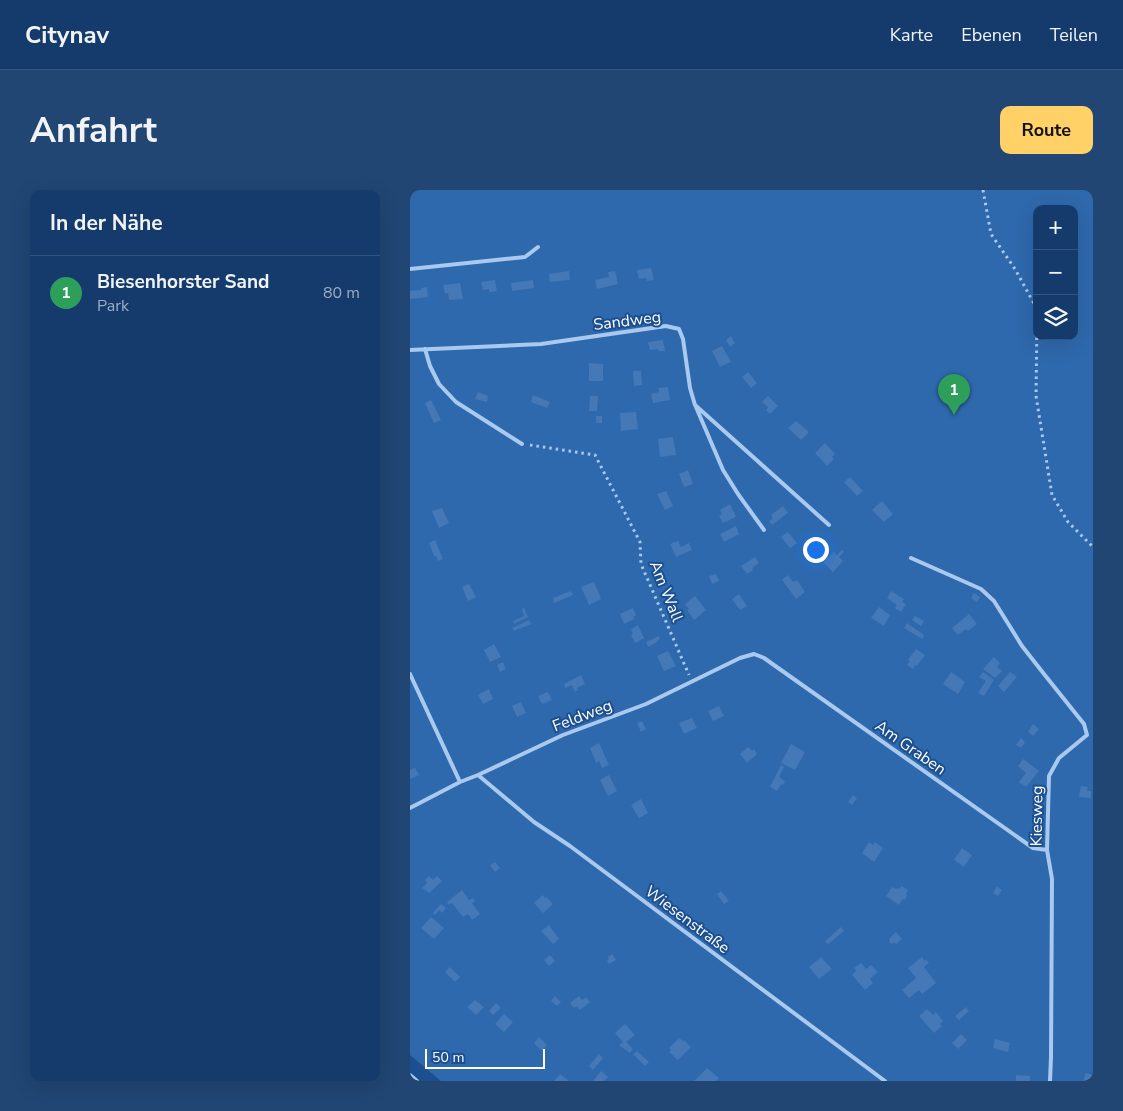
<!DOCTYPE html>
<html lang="de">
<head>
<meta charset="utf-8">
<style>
	:root { --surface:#143b6b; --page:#214673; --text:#f1f3f6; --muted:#9dadc1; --line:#33557e; --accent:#ffd166 }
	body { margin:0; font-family:"Nunito Sans",sans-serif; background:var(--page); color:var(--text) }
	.controls { position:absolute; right:15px; top:15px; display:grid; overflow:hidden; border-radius:10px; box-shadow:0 5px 20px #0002 }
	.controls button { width:45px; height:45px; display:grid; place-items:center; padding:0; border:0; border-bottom:1px solid var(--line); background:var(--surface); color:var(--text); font:25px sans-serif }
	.scale { position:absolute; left:15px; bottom:12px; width:120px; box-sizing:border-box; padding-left:5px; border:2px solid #fff; border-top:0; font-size:14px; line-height:18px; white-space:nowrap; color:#fff; -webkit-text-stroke:4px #1b4f8f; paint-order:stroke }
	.you { position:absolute; left:405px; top:359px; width:18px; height:18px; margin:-12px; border:4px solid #fff; border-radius:50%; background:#1a73e8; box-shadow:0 0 0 8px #1a73e833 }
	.badge { display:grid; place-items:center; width:32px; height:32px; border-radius:50%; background:var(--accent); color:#fff; font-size:16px; font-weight:700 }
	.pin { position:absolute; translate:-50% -41px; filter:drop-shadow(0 1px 2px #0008) }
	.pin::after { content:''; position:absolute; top:26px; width:18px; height:15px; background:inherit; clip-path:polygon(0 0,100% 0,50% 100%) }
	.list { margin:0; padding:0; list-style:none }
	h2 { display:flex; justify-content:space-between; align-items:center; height:65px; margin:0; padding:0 20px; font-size:21px }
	h2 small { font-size:16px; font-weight:400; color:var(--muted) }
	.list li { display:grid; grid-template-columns:32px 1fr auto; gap:15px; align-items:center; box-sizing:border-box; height:75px; padding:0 20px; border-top:1px solid var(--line) }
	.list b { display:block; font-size:19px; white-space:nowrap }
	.list p { margin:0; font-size:16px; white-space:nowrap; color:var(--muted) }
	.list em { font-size:16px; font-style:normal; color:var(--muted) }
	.icon { flex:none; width:28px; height:28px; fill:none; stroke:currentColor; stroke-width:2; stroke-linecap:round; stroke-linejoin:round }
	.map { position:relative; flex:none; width:683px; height:891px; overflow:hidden; border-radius:10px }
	header { display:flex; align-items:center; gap:30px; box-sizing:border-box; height:70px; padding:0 25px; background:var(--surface); border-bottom:1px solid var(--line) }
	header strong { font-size:24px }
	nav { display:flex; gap:28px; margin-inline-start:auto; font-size:18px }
	.intro { display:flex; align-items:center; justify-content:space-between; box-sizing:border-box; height:120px; padding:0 30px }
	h1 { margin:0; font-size:35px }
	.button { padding:12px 22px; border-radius:10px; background:var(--accent); color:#111; font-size:18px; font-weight:700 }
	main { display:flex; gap:30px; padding:0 30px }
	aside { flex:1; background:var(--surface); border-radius:10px; box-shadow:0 5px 20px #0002 }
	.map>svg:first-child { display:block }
	.green { fill:#2e69ad; fill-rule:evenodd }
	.building { fill:#4478b7 }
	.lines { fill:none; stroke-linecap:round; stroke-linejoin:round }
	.path { stroke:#a9c9ee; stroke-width:3; stroke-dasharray:2.5 4; stroke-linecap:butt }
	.lane { stroke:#a9c9ee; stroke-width:4 }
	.labels { text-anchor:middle; stroke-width:4; stroke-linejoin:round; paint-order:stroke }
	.street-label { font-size:16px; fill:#fff; stroke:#1b4f8f }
</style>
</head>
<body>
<header>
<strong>Citynav</strong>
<nav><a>Karte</a><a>Ebenen</a><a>Teilen</a></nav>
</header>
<div class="intro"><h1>Anfahrt</h1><a class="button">Route</a></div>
<main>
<aside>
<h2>In der Nähe<small></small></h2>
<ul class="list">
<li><span class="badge" style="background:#2e9e5b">1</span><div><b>Biesenhorster Sand</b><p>Park</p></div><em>80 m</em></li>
</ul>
</aside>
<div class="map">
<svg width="683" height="891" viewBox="0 0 683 891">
	<rect width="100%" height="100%" fill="#1b4f8f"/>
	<path class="green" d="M0 0H683V891H31L0 865ZM627 19H664V146H627Z"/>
	<path class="building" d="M241 78 244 90 237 91 236 88 229 89 227 80Z
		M159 81 160 90 140 92 139 84Z
		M205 81 208 94 187 99 185 90 199 87 198 82Z
		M85 90 87 101 79 102V99L73 100 71 92Z
		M123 90 124 98 102 101 101 93Z
		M50 93 53 109 39 110 38 103 35 104 33 95Z
		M17 97 18 107 0 109V101L11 100V98Z
		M321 146 325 153 320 157 316 150Z
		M253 150 255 161H249L248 159 240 160 238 152Z
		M312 156 321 172 310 177 302 161Z
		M179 173 193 174V191H179Z
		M223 181H231L232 195 224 196Z
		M338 182 347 193 341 198 332 187Z
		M258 197 260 210 243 213 241 204 249 202 248 198Z
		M68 202 78 206 77 212 65 209Z
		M123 205 140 212 137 218 121 212Z
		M180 206H188L187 221H179Z
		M358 206 368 216 360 224 356 220 358 217 352 212Z
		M21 210 31 230 24 233 15 213Z
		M226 222 228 239 211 241 210 223Z
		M186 226H192V233H186Z
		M386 231 399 242 391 250 378 238Z
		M263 247 266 265 250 267 248 249Z
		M415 253 425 264 422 267 424 269 417 276 405 263Z
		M278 280 283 294 274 297 269 284Z
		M440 287 453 301 447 306 434 292Z
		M256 301 263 316 255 320 247 304Z
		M472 311 483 324 474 332 462 320Z
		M320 314 326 327 313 333 309 326 312 324 310 320Z
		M373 316 378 323 362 335 359 331 363 328 361 325Z
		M32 318 39 333 29 338 22 321Z
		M326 336 329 344 314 352 310 344Z
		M378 342 387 353 380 358 371 347Z
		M25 350 33 369 28 371 26 366H24L19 353Z
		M268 351 271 357 279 353 282 360 266 367 260 354Z
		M432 360 434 362 429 367 433 371 423 382 413 372 424 362 427 365Z
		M345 367 349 373 342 378 343 380 337 384 331 376Z
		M306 384 309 391 302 394 299 386Z
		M378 385 383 392 387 390 395 402 386 409 372 390Z
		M184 392 191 409 179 415 171 397Z
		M59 394 66 407 58 411 52 397Z
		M161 401 163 405 144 413 143 408Z
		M481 401 494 409 492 412 496 414 491 422 485 418 487 415 477 408Z
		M564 403 570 407 567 412 561 408Z
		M329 404 337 416 330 420 322 409Z
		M285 406 296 420 284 430 277 420 279 419 275 414Z
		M469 417 480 425 474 436 461 428Z
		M114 418 118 427 104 434 103 431 114 426 112 419Z
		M223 418 226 425 223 427 224 429 214 434 210 424Z
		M559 424 567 434 558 441 556 439 548 445 542 438Z
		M505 426 514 431 511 436 502 430Z
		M119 430 121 434 104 441 102 438Z
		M497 433 514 445 512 449 494 438Z
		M228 435 234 448 225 453 221 445 223 444 221 439Z
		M249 446 250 449 247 451V452L238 457 236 452Z
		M84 454 91 467 80 472 74 460Z
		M506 459 515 465 507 476 505 475 503 479 497 475 500 471 498 470Z
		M258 461 266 476 254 481 247 466Z
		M584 467 590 473 587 477 592 481 585 488 573 479Z
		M93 472 96 479 90 482 87 475Z
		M541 482 555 492 548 504 533 494Z
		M573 482 584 490 574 506 568 503 576 491 569 487Z
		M600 482 607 487 594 502 588 496Z
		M171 485 175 494 167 498 168 500 165 502 162 495 155 498 154 494Z
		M79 499 83 509 73 514 68 505Z
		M138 502 142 510 132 514 128 506Z
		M111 512 116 523 107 527 102 516Z
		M309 516 314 526 303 531 298 521Z
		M282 528 287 538 274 544 269 533Z
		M232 531 236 539 231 542 227 533Z
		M623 534 629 539 623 546 618 542Z
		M611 548 615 552 611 558 606 555Z
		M189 553 199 575 192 578 189 571 186 573 180 558Z
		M381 554 395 562 385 580 371 573Z
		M338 557 342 561 344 559 347 564 337 573 330 564Z
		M613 569 629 581 616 597 609 592 616 583 608 576Z
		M371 575 374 577 369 587 375 591 373 595 371 594 367 601 360 597Z
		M5 578 9 585 0 589V580Z
		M199 585 207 601 198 606 190 590Z
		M671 596 678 597 677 601H681V608L669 607Z
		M443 605 447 608 442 615 438 612Z
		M231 609 238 623 229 628 221 615Z
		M459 652 463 655 465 652 473 658 464 672 452 663Z
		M552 658 562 665 554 677 544 670Z
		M85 672 90 678 85 682 80 675Z
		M19 686 23 690 27 686 32 691 19 703 12 698 17 693 15 690Z
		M492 696 498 700 496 704 497 705 495 710 493 709 489 715 476 706 482 697 486 699 487 698 489 699Z
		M587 696 592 700 588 706 583 703Z
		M52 700 59 710 63 708 65 711 62 713 70 724 62 730 58 724 53 727 42 713 39 715 37 712Z
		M311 701 319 711 314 714 307 704Z
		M133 705 135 708 136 707 143 714 133 723 124 713Z
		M31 714 36 718 32 723 29 720 25 725 23 723Z
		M21 727 34 738 24 749 11 738Z
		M139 735 149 749 143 754 131 741Z
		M431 737 434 741 418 754 415 751Z
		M486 742 492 749 486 754 484 752 482 754 479 752 480 751 479 749Z
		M202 764 206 770 199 774 197 771 199 769 198 767Z
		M140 765 145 771 139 776 134 770Z
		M411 767 422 779 409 789 399 777Z
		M512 767 515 771 516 769 519 773 514 777 526 793 512 804 509 800 499 808 492 800 506 788 498 778Z
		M451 773 456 779 461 775 468 782 460 789 463 793 455 800 442 785 446 781 444 778Z
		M40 777 50 787 45 792 35 782Z
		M145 806 151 812 147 816 141 811Z
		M169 806 172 810 176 807 180 812 170 820 167 816 164 818 160 813Z
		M65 810 74 817 66 825 57 817Z
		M86 813 91 818 83 825 79 821Z
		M556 817 559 821 549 830 545 826Z
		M517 819 523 825 526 822 533 831 530 834 532 836 524 843 509 826Z
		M94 824 103 832 94 842 85 834Z
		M215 834 225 845 216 852 223 859 220 863 209 855 213 852 205 843Z
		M551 844 557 850 548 859 542 853Z
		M129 847 137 855 132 861 124 853Z
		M269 848 273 851 274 850 281 857 268 870 259 862 261 860 259 858Z
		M585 849 600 853 598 862 583 858Z
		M227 861 239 872 235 876 223 864Z
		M189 864 193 868 183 880 179 876Z
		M297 878 309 888 306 891H284Z
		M191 881 198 887 194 891H183Z
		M676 883 683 885V891H673Z
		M150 884 159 891H144Z
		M606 885 620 886V891H606Z"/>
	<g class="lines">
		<path class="path" d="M573 0 581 44 605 79 627 119
			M627 128 626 206 642 305 658 332 683 357
			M120 255 185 265 230 352 231 374 279 485"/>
		<path class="lane" d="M0 79 115 67 128 57
			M15 159 20 176 29 194 46 212 112 254
			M0 160 131 154 256 136 269 139 273 149 280 198 285 215 419 335
			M286 217 313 280 328 304 354 340
			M501 368 571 399 584 411 612 456 634 484 674 534 677 545 649 568 639 586 637 660 642 689 641 867 640 891
			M0 484 50 592
			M68 585 124 632 160 656 475 891
			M0 618 50 592 68 585 153 545 236 514 330 468 344 464 354 468 623 658 637 660
			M0 885 7 891"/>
	</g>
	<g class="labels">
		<g class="street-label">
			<text transform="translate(217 130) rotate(-7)" y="6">Sandweg</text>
			<text transform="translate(257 401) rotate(68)" y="6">Am Wall</text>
			<text transform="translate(172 525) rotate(-21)" y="6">Feldweg</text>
			<text transform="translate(501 557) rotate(35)" y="6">Am Graben</text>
			<text transform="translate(626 626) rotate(-89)" y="6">Kiesweg</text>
			<text transform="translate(278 729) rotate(37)" y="6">Wiesenstraße</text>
		</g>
	</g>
</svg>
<div class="controls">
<button>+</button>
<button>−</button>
<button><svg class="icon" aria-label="layers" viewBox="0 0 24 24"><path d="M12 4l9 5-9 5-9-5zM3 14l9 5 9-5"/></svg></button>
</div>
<div class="scale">50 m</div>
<div class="you"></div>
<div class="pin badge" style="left:544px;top:225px;background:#2e9e5b">1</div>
</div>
</main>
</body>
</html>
